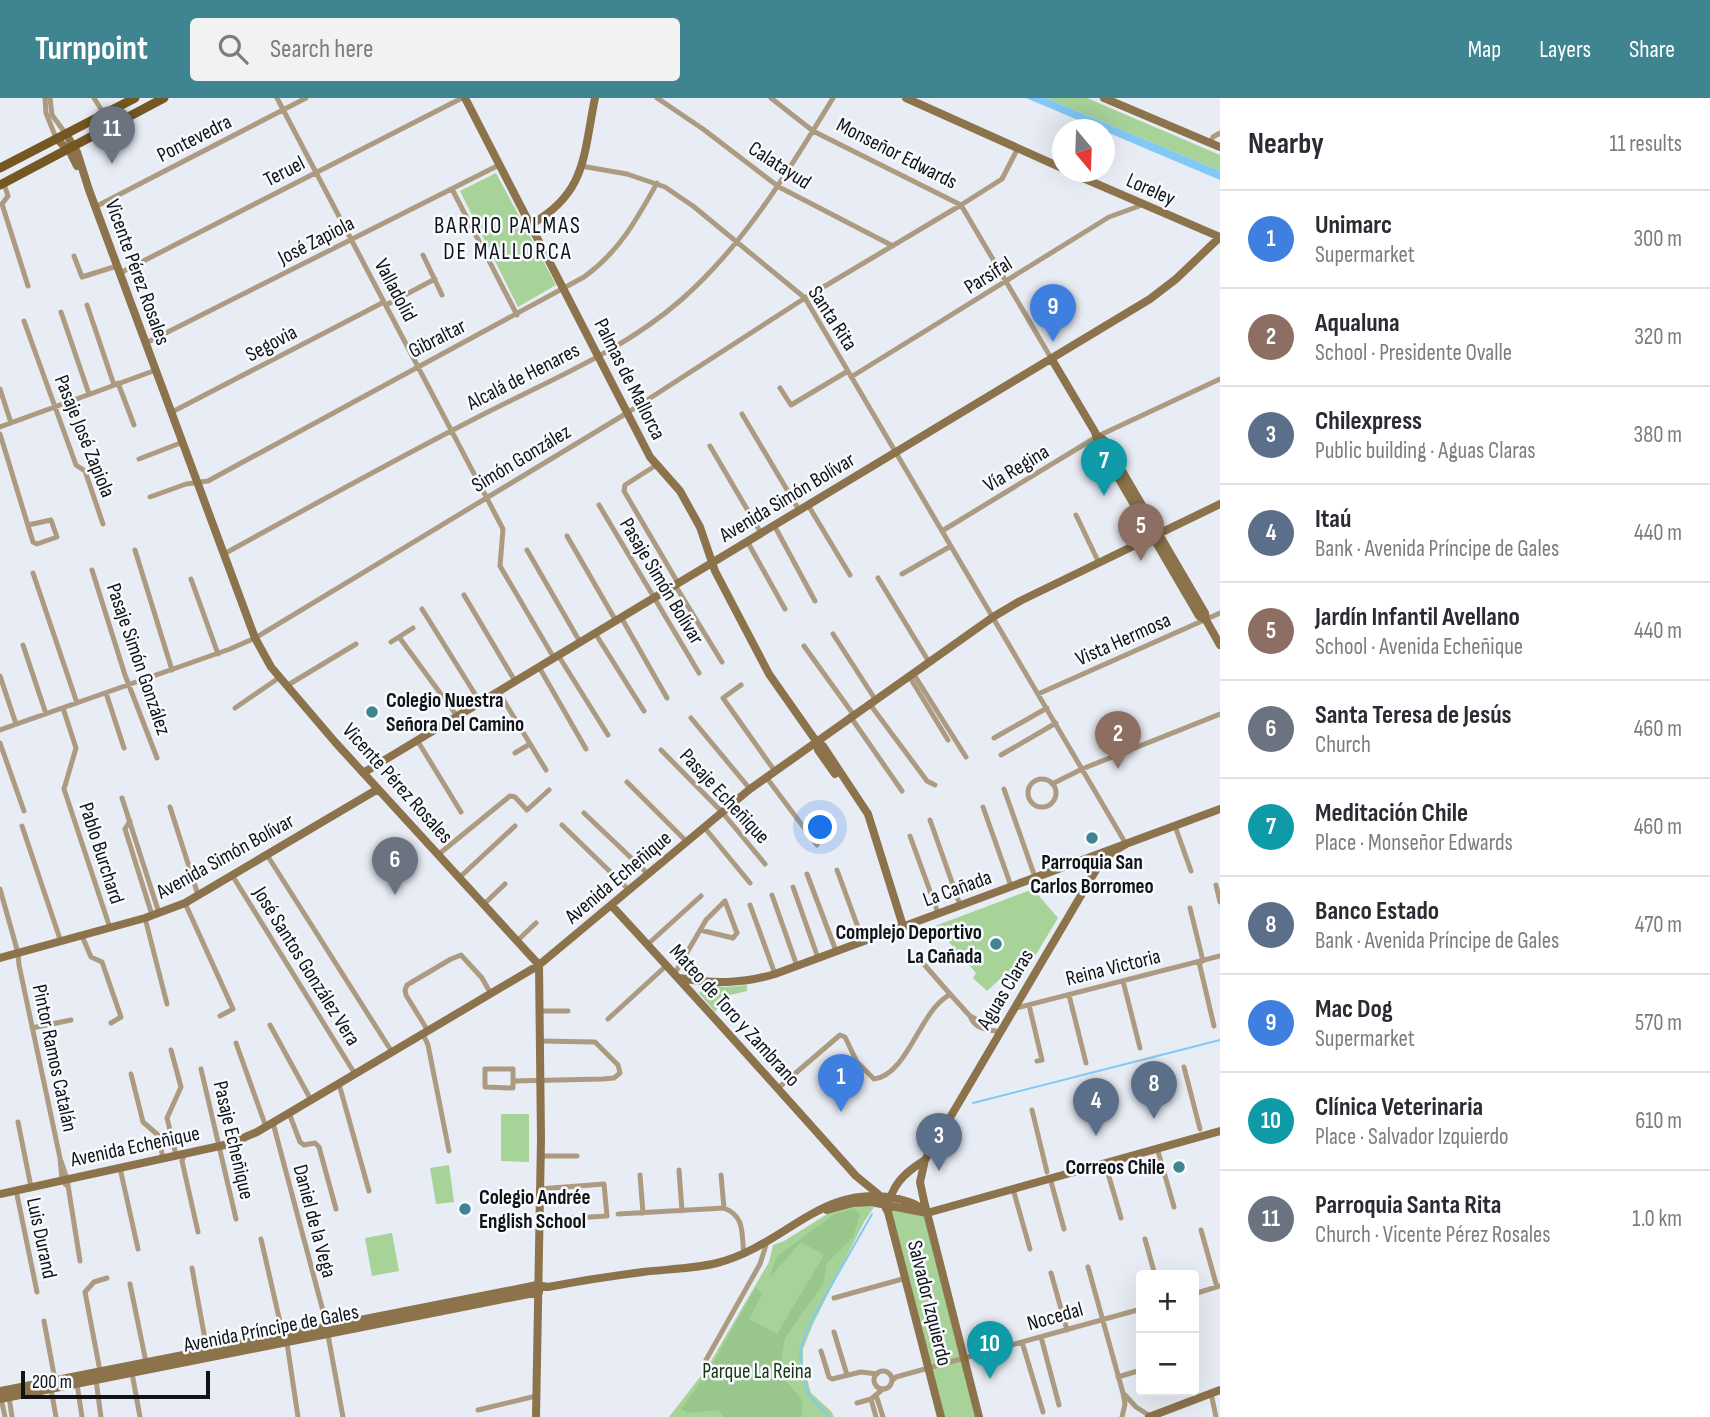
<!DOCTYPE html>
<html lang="en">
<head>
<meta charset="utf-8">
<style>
	:root { --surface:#fff; --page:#f2f2f3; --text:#2b2b33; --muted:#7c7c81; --line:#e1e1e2; --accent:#3f8591 }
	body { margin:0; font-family:"Sofia Sans Condensed",sans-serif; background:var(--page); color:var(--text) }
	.controls { position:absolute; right:21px; bottom:21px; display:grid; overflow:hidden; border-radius:7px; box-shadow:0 7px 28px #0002 }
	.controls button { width:63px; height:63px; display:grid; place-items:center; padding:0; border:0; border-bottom:2px solid var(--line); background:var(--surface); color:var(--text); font:35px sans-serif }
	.compass { position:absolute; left:1052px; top:21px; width:63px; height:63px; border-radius:50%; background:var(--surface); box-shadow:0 7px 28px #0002; rotate:161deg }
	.scale { position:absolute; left:21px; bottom:18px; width:189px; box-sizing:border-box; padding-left:7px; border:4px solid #111315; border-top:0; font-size:19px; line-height:24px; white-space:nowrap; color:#111315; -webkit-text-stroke:5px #f7fafe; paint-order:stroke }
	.you { position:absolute; left:821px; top:730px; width:24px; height:24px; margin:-18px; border:5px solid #fff; border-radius:50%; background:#1a73e8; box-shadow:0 0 0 10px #1a73e833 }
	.badge { display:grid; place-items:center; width:46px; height:46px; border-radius:50%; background:var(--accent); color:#fff; font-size:23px; font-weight:700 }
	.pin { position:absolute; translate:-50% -58px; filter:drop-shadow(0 2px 4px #0008) }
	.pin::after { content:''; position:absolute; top:37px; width:24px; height:21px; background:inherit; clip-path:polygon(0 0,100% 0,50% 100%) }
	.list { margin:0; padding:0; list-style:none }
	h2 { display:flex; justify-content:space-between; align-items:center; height:91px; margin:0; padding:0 28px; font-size:30px }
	h2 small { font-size:23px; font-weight:400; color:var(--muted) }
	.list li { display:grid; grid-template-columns:46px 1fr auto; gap:21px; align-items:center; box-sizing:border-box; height:98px; padding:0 28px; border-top:2px solid var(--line) }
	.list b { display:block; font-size:26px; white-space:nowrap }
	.list p { margin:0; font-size:23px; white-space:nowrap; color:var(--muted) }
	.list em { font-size:23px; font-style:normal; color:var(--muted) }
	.icon { flex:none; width:38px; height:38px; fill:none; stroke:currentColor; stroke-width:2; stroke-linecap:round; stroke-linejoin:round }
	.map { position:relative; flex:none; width:1220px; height:1319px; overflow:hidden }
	header { display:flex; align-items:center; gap:42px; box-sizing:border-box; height:98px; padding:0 35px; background:var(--accent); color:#fff }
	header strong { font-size:33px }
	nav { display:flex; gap:38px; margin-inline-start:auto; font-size:24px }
	.search { width:490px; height:63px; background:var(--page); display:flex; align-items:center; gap:18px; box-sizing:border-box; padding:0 24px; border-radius:7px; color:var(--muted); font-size:26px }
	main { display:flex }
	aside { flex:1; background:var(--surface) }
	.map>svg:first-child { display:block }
	.green { fill:#a7d399 }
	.forest { fill:#99c68b }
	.water { fill:#82c9f5 }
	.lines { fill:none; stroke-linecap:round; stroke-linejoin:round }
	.stream { stroke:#82c9f5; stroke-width:2 }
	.street { stroke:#ac9b80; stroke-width:5 }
	.secondary { stroke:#8c734b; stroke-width:8 }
	.primary { stroke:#755721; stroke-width:9 }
	.poi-dot { fill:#3f8591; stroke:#f7fafe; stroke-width:2.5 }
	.labels { text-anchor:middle; stroke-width:5; stroke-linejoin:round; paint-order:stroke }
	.street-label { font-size:21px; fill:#111315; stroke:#f7fafe }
	.poi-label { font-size:21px; font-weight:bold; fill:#111315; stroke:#f7fafe; text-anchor:start }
	.park-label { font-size:21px; fill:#18360d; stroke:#f7fafe }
	.neighbourhood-label { font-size:23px; letter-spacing:2px; fill:#111315; stroke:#f7fafe }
</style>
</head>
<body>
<header>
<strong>Turnpoint</strong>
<div class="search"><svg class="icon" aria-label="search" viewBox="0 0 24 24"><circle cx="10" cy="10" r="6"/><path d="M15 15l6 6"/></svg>Search here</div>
<nav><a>Map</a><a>Layers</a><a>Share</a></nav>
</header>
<main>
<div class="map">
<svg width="1220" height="1319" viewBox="0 0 1220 1319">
	<rect width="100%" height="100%" fill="#e8ecf4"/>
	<path class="green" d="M1046 0H1087L1220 57V73Z
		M496 75 556 187 518 209 460 93Z
		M1033 791 1058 820 1026 873 1018 881 1019 883 1014 893 1000 881 987 893 973 880 976 875 935 828Z
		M705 886 725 889 747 887V893L726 898 715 914 699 895Z
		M501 1016H529V1064L501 1063Z
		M449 1067 454 1104 436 1106 430 1070Z
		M855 1106 874 1109 864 1124 813 1226 803 1251V1267L811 1295 831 1313 834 1319H669L707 1270 769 1164 773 1147 784 1143 832 1113Z
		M893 1109 923 1117 925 1120 975 1319H944L891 1112Z
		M392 1135 399 1173 372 1178 365 1140Z"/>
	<path class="forest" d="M853 1111 860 1117 853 1139 827 1165 823 1186 785 1240 780 1270 783 1280 801 1300 803 1309 801 1319H724L718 1312 688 1315 681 1311 708 1274 756 1189 762 1196 749 1221 777 1236 824 1157 801 1144 769 1180 777 1158 835 1116Z"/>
	<path class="water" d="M1026 0H1046L1220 73V82Z"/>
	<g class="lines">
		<path class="stream" d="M973 1005 1220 942
			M829 1319 808 1296 801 1270 800 1252 810 1225 872 1116"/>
		<path class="street" d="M45 0 46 15 56 40
			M50 0 52 17 66 36
			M94 0 104 16
			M277 0 503 431 500 468 554 560
			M657 0 703 31 779 89 893 148
			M771 0 813 33 961 107 1051 260
			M1210 45 1213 39 1220 35
			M581 68 627 76 665 89 693 108 805 200 1126 746
			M4 86 8 98 2 106 28 188
			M452 91 517 217
			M95 109 306 0
			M423 157 442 197
			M74 158 82 179 117 168
			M120 175 462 0
			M87 207 114 287
			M386 207 435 181
			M61 214 89 296
			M24 223 76 367 85 373 103 426
			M146 245 499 67
			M851 279 1109 119 1142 107
			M118 285 134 327
			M780 290 791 307 848 273
			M0 291 11 325
			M172 314 384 204
			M742 316 799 412
			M0 329 156 272
			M0 336 33 444 37 446 57 439 51 422 28 427
			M710 348 761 435
			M139 361 183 344
			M658 366 625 387 624 393 678 485
			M150 399 186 386 208 383 584 179C619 154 637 121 657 85
			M599 407 699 575
			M808 407 850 477
			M1076 417 1099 465
			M774 427 815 503
			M942 433 1098 338 1220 281
			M567 438 616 523
			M747 443 785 511
			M135 452 172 572
			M527 452 580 544
			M224 456C309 409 394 362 480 318 548 283 623 253 681 202 745 146 789 72 833 0
			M92 472 125 577 157 660
			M33 475 77 605
			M902 476 951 448
			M878 480 929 564
			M191 481 218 556
			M675 487 722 564
			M464 497 515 583
			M422 511 480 604
			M621 519 667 600
			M595 535 644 613
			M833 536 875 601
			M399 539 457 618
			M391 544 413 530
			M23 547 46 616
			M804 548 853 616
			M558 557 608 637
			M539 569 586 651
			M913 575 966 659
			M0 578 16 626
			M909 578 948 642
			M288 587 356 546
			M741 587 723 600 774 672
			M498 593 546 672
			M106 595 124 650
			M1038 596 1220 515
			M869 605 927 683 935 687
			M63 610 76 650 64 691 110 830
			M235 610 280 579
			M850 618 902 693
			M691 620 750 691
			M0 632 230 551 255 540 627 315 805 200 961 107 1002 81 1018 50
			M994 640 1047 610
			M417 642 461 714
			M0 645 24 713
			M661 652 722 714 765 766
			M515 655 530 646
			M1001 657 1056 625
			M766 679 817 747
			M1028 695a14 14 0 1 1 28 0a14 14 0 1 1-28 0Z
			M627 684 687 744
			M1052 686 1082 671 1220 616
			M1004 691 1035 779
			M122 700 159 815
			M170 709 198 797
			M983 709 1011 788
			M584 715 648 776
			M930 722 960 807
			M130 723 125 731 152 817
			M562 727 629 792
			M22 728 61 844
			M1175 728 1191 773
			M704 729 750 785
			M910 738 938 815
			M439 756 510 698 515 699 527 712 549 692
			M267 757 392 954
			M837 772 863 843
			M807 776 836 853
			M232 777 355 976
			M460 779 515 728
			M1216 787 1220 804
			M793 789 818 860
			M0 791 18 855 19 867 60 1060 62 1082 66 1087
			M772 797 797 868
			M185 805 233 911 220 918
			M484 806 505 786
			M750 807 775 876
			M1190 810 1203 863
			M145 820 167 906
			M82 838 91 859 102 864 121 919 111 925
			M518 842 536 825
			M648 846 701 798
			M922 864 950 896
			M1199 864 1214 928
			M675 875 706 822 725 803 737 835 733 840 700 832
			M1123 883 1140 950
			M1069 897 1086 965
			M1029 907 1042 962 1037 963
			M1016 910 1220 858
			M541 913H568
			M970 918C975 932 987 931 1000 934
			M608 921 667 867
			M270 927 311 1002
			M32 930 71 922
			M428 933 406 897 405 892 407 887 451 861 461 857 482 880 491 896
			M423 936 428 947 449 1053
			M236 945 266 1029
			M171 952 181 989 167 1020 176 1057
			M1184 969 1200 1031
			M201 971 236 1121
			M131 976 143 1024 158 1037 163 1060
			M513 983V971H485V989L513 990V983L603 981 614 980 620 975 618 967 595 944 540 943
			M339 986 369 1093
			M777 991 840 937 845 939 857 964 874 981C903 978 918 926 937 907 940 903 946 899 950 896L970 918 982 924 983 930
			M1032 1012 1047 1074
			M289 1015 300 1044 304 1047 315 1045 319 1049 336 1111
			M18 1024 31 1089
			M273 1025 327 1228
			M1157 1050 1174 1109
			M185 1055 182 1063 198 1134
			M540 1058H577
			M61 1063 67 1081 80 1163
			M1105 1065 1121 1120
			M120 1070 138 1151
			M679 1072 682 1113
			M640 1077 643 1115
			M721 1077 724 1110
			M1050 1080 1064 1131
			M539 1091 604 1086 607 1118 540 1122
			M1013 1091 1030 1151
			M16 1092 37 1194
			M618 1116 724 1110C746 1119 741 1136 744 1156
			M1201 1132 1217 1189
			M261 1141 283 1237
			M1145 1141 1155 1177
			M1088 1169 1123 1295 1125 1306 1122 1319
			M192 1170 207 1252
			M1051 1175 1067 1232
			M130 1186 146 1264
			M1194 1196 1220 1188
			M834 1200 906 1180
			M44 1223 55 1282
			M834 1234 847 1277
			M328 1237 343 1319
			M1041 1239 1059 1307
			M1022 1244 1043 1314
			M287 1245 298 1319
			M821 1253 829 1279 832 1281 861 1274 877 1276
			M706 1262 760 1166 767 1144
			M100 1273 85 1194 94 1184 107 1180
			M874 1282a9 9 0 1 1 18 0a9 9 0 1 1-18 0Z
			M132 1275 140 1319
			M1118 1279 1141 1272
			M96 1282 101 1319
			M892 1283 896 1279 1141 1211
			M77 1286 82 1319
			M51 1291 56 1319
			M1211 1295 1216 1319
			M876 1297 883 1319
			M1125 1297 1136 1309 1152 1319
			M9 1299 12 1319
			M1 1300 5 1319
			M871 1301 876 1319
			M857 1305 871 1301 883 1291
			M478 1312 536 1298"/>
		<path class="secondary" d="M465 0 650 359 680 393 700 429 715 473 769 576 816 643 823 648 868 716 903 828
			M906 0 1062 70
			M1104 0 1220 49
			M66 36 77 54 89 92 255 540 271 569 335 644 539 867 541 1041 536 1319
			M57 41 70 54 77 68
			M1069 74 1220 139
			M530 127C587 95 583 58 595 0
			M1051 260 1095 334 1098 345 1199 518 1206 522
			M1098 338 1104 342 1205 515 1206 522 1220 547
			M816 643 818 652 835 676
			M363 675 1150 201 1176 181 1220 139
			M611 807C693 896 775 987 856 1078L878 1096 888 1114
			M0 860 145 820 185 805 378 691
			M679 880C713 886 742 886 775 876L1220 711
			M925 1062C904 1075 889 1089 888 1114L941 1319
			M0 1096 229 1046 257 1034 539 867 750 691 993 519 1020 503 1220 406
			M827 1112 853 1105 871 1104 927 1115 1220 1033
			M0 1293 537 1187 548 1189C579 1183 611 1178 643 1174 667 1171 693 1171 717 1165 785 1148 823 1083 899 1101 910 1104 918 1106 927 1115
			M0 1301 539 1194
			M979 1319 924 1103 920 1084 925 1062 1096 772 1111 755 1126 746
			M1149 1319 1220 1292"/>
		<path class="primary" d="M0 70 135 0
			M0 87 164 0"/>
	</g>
	<g class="poi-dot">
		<circle cx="372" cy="614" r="7"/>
		<circle cx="1092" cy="740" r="7"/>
		<circle cx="996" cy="846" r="7"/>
		<circle cx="1179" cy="1069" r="7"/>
		<circle cx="465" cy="1111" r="7"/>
	</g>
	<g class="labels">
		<g class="street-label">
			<text transform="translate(194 40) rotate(-27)" y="7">Pontevedra</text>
			<text transform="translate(897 55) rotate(27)" y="7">Monseñor Edwards</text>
			<text transform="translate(780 67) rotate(33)" y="7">Calatayud</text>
			<text transform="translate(284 73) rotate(-27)" y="7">Teruel</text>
			<text transform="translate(1151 91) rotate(24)" y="7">Loreley</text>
			<text transform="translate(316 142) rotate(-27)" y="7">José Zapiola</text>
			<text transform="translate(138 174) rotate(70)" y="7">Vicente Pérez Rosales</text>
			<text transform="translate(988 177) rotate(-32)" y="7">Parsifal</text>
			<text transform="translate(396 192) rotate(62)" y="7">Valladolid</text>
			<text transform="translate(833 220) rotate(57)" y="7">Santa Rita</text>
			<text transform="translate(437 240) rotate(-27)" y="7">Gibraltar</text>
			<text transform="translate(271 245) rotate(-28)" y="7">Segovia</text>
			<text transform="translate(523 278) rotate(-27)" y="7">Alcalá de Henares</text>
			<text transform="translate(630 281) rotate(63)" y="7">Palmas de Mallorca</text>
			<text transform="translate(85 338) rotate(68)" y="7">Pasaje José Zapiola</text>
			<text transform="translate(521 360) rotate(-31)" y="7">Simón González</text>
			<text transform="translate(1016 370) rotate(-31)" y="7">Vía Regina</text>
			<text transform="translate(787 399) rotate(-31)" y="7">Avenida Simón Bolívar</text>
			<text transform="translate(662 483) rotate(59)" y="7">Pasaje Simón Bolívar</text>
			<text transform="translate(1123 541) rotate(-24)" y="7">Vista Hermosa</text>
			<text transform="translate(139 561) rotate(71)" y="7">Pasaje Simón González</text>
			<text transform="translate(398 685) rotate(48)" y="7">Vicente Pérez Rosales</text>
			<text transform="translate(725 698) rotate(47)" y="7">Pasaje Echeñique</text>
			<text transform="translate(102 755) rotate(72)" y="7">Pablo Burchard</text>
			<text transform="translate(225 758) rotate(-29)" y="7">Avenida Simón Bolívar</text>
			<text transform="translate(618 779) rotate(-40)" y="7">Avenida Echeñique</text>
			<text transform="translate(957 790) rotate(-20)" y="7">La Cañada</text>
			<text transform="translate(307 868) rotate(58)" y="7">José Santos González Vera</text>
			<text transform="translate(1113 869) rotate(-14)" y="7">Reina Victoria</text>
			<text transform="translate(1005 891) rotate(-59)" y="7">Aguas Claras</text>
			<text transform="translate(735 917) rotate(48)" y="7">Mateo de Toro y Zambrano</text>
			<text transform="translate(55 960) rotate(78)" y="7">Pintor Ramos Catalán</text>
			<text transform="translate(234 1042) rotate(77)" y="7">Pasaje Echeñique</text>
			<text transform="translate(135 1048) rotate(-12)" y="7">Avenida Echeñique</text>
			<text transform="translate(315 1123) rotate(75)" y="7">Daniel de la Vega</text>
			<text transform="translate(42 1140) rotate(78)" y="7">Luis Durand</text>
			<text transform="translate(930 1205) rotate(76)" y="7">Salvador Izquierdo</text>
			<text transform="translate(1055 1218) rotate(-16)" y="7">Nocedal</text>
			<text transform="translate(271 1230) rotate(-11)" y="7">Avenida Príncipe de Gales</text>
		</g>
		<g class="poi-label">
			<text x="386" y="609">Colegio Nuestra<tspan x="386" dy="24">Señora Del Camino</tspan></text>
			<text x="1092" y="771" text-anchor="middle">Parroquia San<tspan x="1092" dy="24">Carlos Borromeo</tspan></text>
			<text x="982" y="841" text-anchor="end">Complejo Deportivo<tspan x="982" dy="24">La Cañada</tspan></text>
			<text x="1165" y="1076" text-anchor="end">Correos Chile</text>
			<text x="479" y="1106">Colegio Andrée<tspan x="479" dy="24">English School</tspan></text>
		</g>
		<g class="park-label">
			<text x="757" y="1280">Parque La Reina</text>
		</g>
		<g class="neighbourhood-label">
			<text x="508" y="135">BARRIO PALMAS<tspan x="508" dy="26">DE MALLORCA</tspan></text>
		</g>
	</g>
</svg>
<div class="controls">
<button>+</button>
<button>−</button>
</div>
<svg class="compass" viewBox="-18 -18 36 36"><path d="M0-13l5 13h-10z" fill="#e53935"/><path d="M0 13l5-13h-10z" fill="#7c7c81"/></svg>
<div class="scale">200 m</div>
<div class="you"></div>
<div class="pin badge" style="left:841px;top:1014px;background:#3f7fe0">1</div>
<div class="pin badge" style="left:1118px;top:671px;background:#8d6e63">2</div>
<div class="pin badge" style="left:939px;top:1073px;background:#5c6f8a">3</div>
<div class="pin badge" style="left:1096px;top:1038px;background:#5c6f8a">4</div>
<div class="pin badge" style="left:1141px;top:463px;background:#8d6e63">5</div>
<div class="pin badge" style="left:395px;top:797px;background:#6b7280">6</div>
<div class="pin badge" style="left:1104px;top:398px;background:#0f9aa8">7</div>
<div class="pin badge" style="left:1154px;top:1021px;background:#5c6f8a">8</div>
<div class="pin badge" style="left:1053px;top:244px;background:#3f7fe0">9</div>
<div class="pin badge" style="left:990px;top:1281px;background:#0f9aa8">10</div>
<div class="pin badge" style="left:112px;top:66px;background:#6b7280">11</div>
</div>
<aside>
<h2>Nearby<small>11 results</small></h2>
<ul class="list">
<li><span class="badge" style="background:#3f7fe0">1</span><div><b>Unimarc</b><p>Supermarket</p></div><em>300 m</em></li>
<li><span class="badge" style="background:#8d6e63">2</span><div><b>Aqualuna</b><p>School · Presidente Ovalle</p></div><em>320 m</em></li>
<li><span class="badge" style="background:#5c6f8a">3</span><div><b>Chilexpress</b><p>Public building · Aguas Claras</p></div><em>380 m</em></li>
<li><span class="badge" style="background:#5c6f8a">4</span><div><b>Itaú</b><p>Bank · Avenida Príncipe de Gales</p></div><em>440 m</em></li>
<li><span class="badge" style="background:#8d6e63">5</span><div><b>Jardín Infantil Avellano</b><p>School · Avenida Echeñique</p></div><em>440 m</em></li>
<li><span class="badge" style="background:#6b7280">6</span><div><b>Santa Teresa de Jesús</b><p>Church</p></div><em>460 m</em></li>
<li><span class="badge" style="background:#0f9aa8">7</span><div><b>Meditación Chile</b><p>Place · Monseñor Edwards</p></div><em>460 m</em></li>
<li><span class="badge" style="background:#5c6f8a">8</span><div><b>Banco Estado</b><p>Bank · Avenida Príncipe de Gales</p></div><em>470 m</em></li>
<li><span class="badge" style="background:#3f7fe0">9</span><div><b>Mac Dog</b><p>Supermarket</p></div><em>570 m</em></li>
<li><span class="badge" style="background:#0f9aa8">10</span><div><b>Clínica Veterinaria</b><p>Place · Salvador Izquierdo</p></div><em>610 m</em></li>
<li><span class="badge" style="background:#6b7280">11</span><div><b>Parroquia Santa Rita</b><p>Church · Vicente Pérez Rosales</p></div><em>1.0 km</em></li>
</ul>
</aside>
</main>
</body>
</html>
